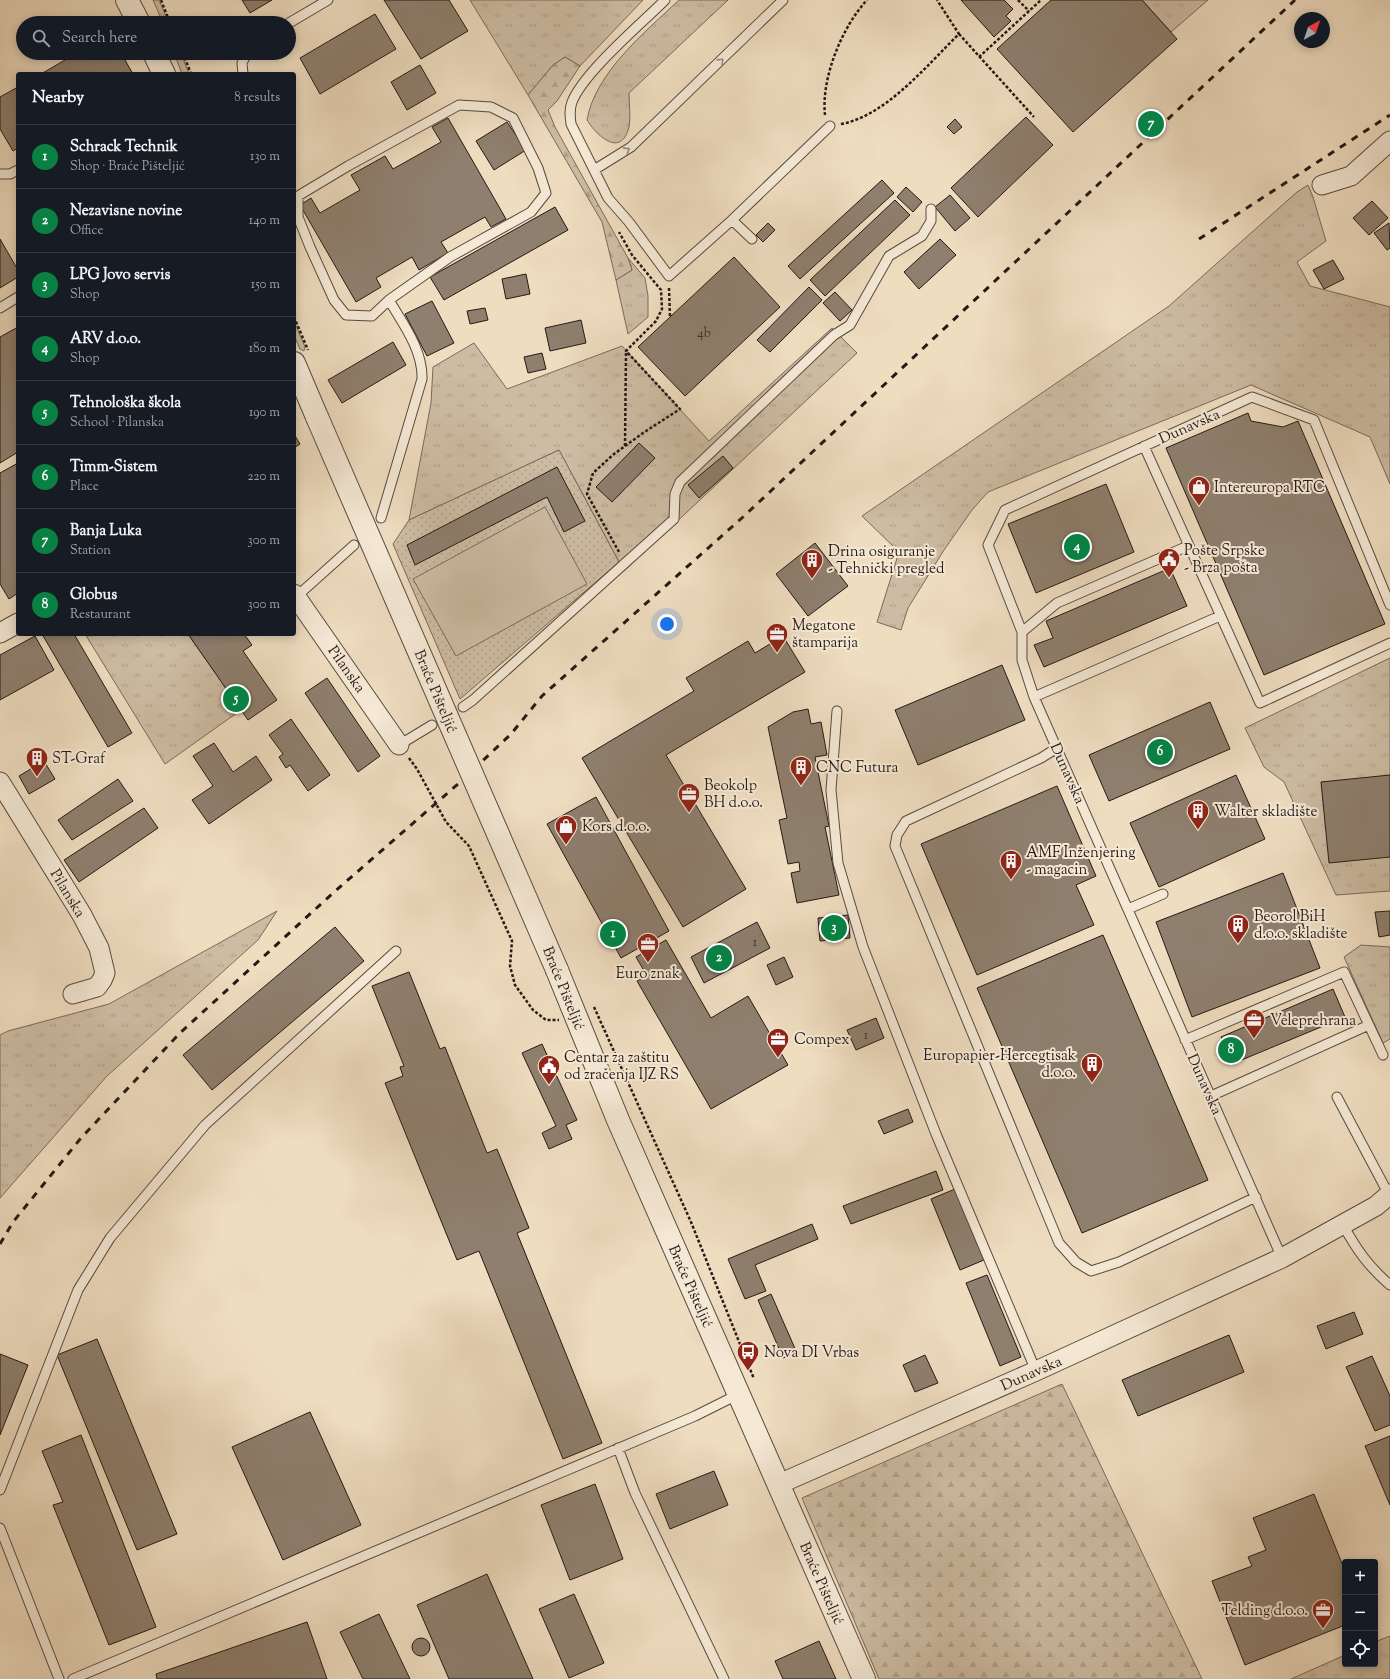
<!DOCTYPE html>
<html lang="en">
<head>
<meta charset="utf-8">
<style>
	:root { --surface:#171b24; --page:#20242c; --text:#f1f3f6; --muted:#9ea1a6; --line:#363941; --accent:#0b8043 }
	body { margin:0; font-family:"Sorts Mill Goudy",serif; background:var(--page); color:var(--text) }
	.controls { position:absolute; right:12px; bottom:12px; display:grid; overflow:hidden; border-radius:4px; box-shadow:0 2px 10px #0003 }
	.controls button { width:36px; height:36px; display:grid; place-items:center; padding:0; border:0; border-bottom:1px solid var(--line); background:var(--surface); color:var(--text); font:20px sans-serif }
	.compass { position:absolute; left:1294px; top:12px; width:36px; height:36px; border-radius:50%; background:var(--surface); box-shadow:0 2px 10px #0003; rotate:40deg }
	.you { position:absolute; left:667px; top:624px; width:14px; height:14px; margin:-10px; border:3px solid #fff; border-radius:50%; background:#1a73e8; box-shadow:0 0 0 6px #1a73e833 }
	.badge { display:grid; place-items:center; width:26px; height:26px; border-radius:50%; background:var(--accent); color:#fff; font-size:13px; font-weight:700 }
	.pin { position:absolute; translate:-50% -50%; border:2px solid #fff; box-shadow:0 1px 4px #0006 }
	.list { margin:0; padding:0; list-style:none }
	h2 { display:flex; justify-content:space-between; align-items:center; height:52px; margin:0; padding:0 16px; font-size:17px }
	h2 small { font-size:13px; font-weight:400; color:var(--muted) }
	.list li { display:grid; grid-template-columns:26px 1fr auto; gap:12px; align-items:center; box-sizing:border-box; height:64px; padding:0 16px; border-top:1px solid var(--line) }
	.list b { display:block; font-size:15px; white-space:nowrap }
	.list p { margin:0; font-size:13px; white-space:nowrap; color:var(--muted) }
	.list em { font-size:13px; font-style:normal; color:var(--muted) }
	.icon { flex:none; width:22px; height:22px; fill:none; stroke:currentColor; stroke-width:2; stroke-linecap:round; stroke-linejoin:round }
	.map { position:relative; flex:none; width:1390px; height:1679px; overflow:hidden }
	.search { position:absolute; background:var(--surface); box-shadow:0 2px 10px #0003; left:16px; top:16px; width:280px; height:44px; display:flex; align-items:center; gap:10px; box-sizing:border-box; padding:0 14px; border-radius:22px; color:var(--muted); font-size:15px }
	.panel { position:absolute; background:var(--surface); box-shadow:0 2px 10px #0003; left:16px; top:72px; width:280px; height:564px; border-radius:4px }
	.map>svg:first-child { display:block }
	.grass { fill:url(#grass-tufts); stroke:#796a5c }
	.forest { fill:url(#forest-firs); stroke:#796a5c }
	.park { fill:url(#park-dots); stroke:#796a5c }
	.garden { fill:#cdbca3; stroke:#796a5c }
	.building { fill:#8e7f6e; stroke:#251915 }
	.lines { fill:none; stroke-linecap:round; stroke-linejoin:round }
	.service-casing { stroke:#584a40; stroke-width:11 }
	.minor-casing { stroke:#584a40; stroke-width:21 }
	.tertiary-casing { stroke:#584a40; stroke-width:24 }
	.path { stroke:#251915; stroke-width:2.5; stroke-dasharray:3 2; stroke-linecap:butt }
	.service { stroke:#f5e9d6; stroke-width:9 }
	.minor { stroke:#f5e9d6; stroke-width:19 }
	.tertiary { stroke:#f5e9d6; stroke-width:22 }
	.rail { stroke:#251915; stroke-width:3; stroke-dasharray:7 7; stroke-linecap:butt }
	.tertiary-bridge-casing { stroke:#584a40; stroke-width:24; stroke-linecap:butt }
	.tertiary-bridge { stroke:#f5e9d6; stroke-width:22 }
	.oneway { stroke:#978b7f }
	.labels { text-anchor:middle; stroke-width:4; stroke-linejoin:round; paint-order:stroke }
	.number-label { font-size:13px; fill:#3f322b }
	.street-label { font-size:15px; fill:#251915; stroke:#f5e9d6 }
	.poi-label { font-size:15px; fill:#251915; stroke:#f5e9d6; text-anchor:start }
</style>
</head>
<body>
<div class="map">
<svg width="1390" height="1679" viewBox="0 0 1390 1679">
	<defs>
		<pattern id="grass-tufts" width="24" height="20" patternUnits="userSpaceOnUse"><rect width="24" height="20" fill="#cdbca3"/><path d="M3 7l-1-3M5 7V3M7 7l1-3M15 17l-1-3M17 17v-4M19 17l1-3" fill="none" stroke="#b0a18b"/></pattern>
		<pattern id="forest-firs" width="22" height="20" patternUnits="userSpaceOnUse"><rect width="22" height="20" fill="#cdbca3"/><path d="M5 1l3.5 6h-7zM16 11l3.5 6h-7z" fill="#b0a18b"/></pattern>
		<pattern id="park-dots" width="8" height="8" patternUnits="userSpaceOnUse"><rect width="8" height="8" fill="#cdbca3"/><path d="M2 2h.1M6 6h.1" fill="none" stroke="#b0a18b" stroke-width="1.8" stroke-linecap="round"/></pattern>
	</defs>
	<rect width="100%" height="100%" fill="#efddc0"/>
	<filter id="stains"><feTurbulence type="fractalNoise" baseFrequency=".005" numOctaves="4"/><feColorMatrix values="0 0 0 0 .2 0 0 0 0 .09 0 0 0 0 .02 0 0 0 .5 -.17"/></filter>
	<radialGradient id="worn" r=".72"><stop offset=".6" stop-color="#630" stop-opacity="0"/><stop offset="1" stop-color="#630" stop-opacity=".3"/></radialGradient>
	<path class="grass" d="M153 0H159L169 23H163Z
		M470 0H643L580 66 565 57 553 65 528 95Z
		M679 0H728L629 93C629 104 631 117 629 127 621 159 596 135 587 120 595 73 645 32 679 0Z
		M1142 0H1208L1171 32Z
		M174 53H181L189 74H182Z
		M1308 185 1313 197 1326 241 1297 262 1310 286 1390 307V484L1370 437 1251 385 988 492 972 510 944 550 908 608 901 630 877 622 899 552 862 516 1169 306 1297 192Z
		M628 258 645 278 648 296V317L628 334 616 280 632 270Z
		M294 321 305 347 304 351 300 349 294 335Z
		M832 328 857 353 624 571 559 450 409 520 431 403 433 367 474 343 507 389 622 346 709 441Z
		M85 634H188L241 710 165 764Z
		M1390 658V891L1336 895 1284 782 1264 767 1245 728Z
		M277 911 258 940 107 1076 0 1198V1035L8 1031 109 1004Z
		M1361 945 1390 947V1039L1383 1043 1344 957Z
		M1390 1636V1679H1291L1345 1655V1664H1375V1642Z"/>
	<path class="forest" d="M565 57 580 66 557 101 548 110 555 127 628 258 632 270 616 280 602 222 528 95 553 65Z
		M1062 1384 1202 1679H879L802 1498Z"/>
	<path class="park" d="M559 450 619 562 460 699 393 544 409 520Z"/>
	<path class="garden" d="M545 507 587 584 456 656 413 579Z"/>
	<path class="building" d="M242 0H272L250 13Z
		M384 0H449L468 31 421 59Z
		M961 0H1004L1013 9 1006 16 1011 21 994 37Z
		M1051 0H1142L1177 39 1073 132 997 49Z
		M375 14 396 49 320 94 300 58Z
		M77 53H121L133 74H41Z
		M420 65 436 93 407 110 391 82Z
		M18 87V148L13 151 0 129V97Z
		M1026 117 1053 145 978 217 951 188Z
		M448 118 506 219 491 227 485 217 441 242 448 253 419 270 412 257 376 278 381 287 356 302 300 205 311 198 320 213 360 190 351 175 385 156 393 169 441 142 432 127Z
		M955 119 962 127 954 134 947 127Z
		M507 122 526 150 494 170 476 141Z
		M882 180 894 193 800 279 788 266Z
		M906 187 922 202 913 212 897 197Z
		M950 195 970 218 955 231 935 207Z
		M895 200 910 215 825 296 810 280Z
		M1372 201 1388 218 1369 235 1353 218Z
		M555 207 568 230 444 300 430 277Z
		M768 223 775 230 763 242 756 235Z
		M1389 223 1390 248 1387 250 1374 233Z
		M0 239 18 270V277L0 288Z
		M940 239 956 255 919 289 904 272Z
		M734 257 780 307 685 396 638 347Z
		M1333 260 1344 279 1324 289 1313 270Z
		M526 274 530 294 506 299 502 279Z
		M809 287 822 300 770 352 757 340Z
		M835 292 852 310 840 321 823 303Z
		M432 301 454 343 427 356 405 314Z
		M485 308 488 320 470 324 467 311Z
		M581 320 586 343 550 351 545 328Z
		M18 327V452L0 463V337Z
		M393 342 406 365 342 403 328 380Z
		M542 353 546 369 528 373 524 357Z
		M1248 413 1251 421 1283 427 1298 421 1385 624 1264 675 1166 448Z
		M294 434 300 444 294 448Z
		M639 443 655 458 612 502 596 487Z
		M723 456 733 468 699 498 688 485Z
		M18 463V593L9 599 0 584V473Z
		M557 467 585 521 564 532 547 497 415 565 407 545Z
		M1106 484 1134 552 1036 593 1008 524Z
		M815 543 848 586 808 616 776 574Z
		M1170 568 1187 606 1044 667 1034 645 1053 638 1046 621Z
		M42 634H74L132 733 108 747Z
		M188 634H244L252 645 243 651 277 700 248 720Z
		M35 636 54 670 0 700V655Z
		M783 636 805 672 666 755 746 889 683 927 582 758 694 691 686 678 748 641 755 653Z
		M1002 665 1025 720 918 765 895 710Z
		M327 678 380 756 358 772 305 693Z
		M1210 702 1230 749 1109 801 1089 755Z
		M808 709 811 724 821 722 827 755 815 757 829 826 825 827 839 895 797 903 791 873 800 871 799 862 788 864 779 820 787 818 768 727 793 712Z
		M291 719 330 775 308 791 290 765 286 768 279 757 283 754 269 735Z
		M214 743 233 772 256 756 272 780 209 824 192 800 213 786 193 756Z
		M44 761 55 779 29 794 19 776Z
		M1236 775 1265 839 1159 887 1130 823Z
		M1390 775V857L1329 863 1321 782Z
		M118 779 133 801 72 840 58 820Z
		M1057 786 1096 876 1076 885 1094 925 977 975 921 844Z
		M596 797 669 931 621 958 547 824Z
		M144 808 158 828 79 882 64 860Z
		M1283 873 1320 968 1192 1017 1156 922Z
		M1390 911V935L1379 937 1375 912Z
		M848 915 850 938 820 941 818 918Z
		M757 922 770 948 704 983 691 957Z
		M335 927 364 961 212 1090 183 1055Z
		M1103 935 1208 1180 1082 1233 977 988Z
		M666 940 711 1018 748 996 788 1065 711 1109 637 981 647 976 636 957Z
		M784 957 793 977 776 985 767 965Z
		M409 972 440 1049 445 1047 487 1153 497 1149 529 1228 517 1233 602 1443 563 1459 479 1251 457 1260 385 1083 403 1076 400 1067 404 1066 372 986Z
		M1333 989 1345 1017 1232 1064 1221 1037Z
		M876 1018 884 1038 856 1050 847 1030Z
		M542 1044 577 1120 566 1125 572 1139 549 1149 542 1133 556 1126 522 1053Z
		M908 1109 913 1122 884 1134 878 1121Z
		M936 1171 943 1190 851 1224 843 1206Z
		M955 1189 984 1260 960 1270 931 1199Z
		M812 1224 818 1239 755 1265 766 1291 745 1299 728 1259Z
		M987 1275 1021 1357 1000 1366 966 1283Z
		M771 1294 797 1353 783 1358 758 1300Z
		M1354 1312 1363 1334 1326 1349 1317 1326Z
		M1229 1335 1244 1372 1138 1416 1122 1380Z
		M97 1339 177 1534 137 1550 57 1355Z
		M0 1354 28 1365 0 1435Z
		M925 1355 938 1383 915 1392 903 1365Z
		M1372 1356 1390 1396V1425L1375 1431 1346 1367Z
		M310 1412 361 1525 283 1560 232 1447Z
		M81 1435 156 1627 109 1645 53 1505 63 1502 42 1451Z
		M1390 1436V1505L1365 1446Z
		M714 1471 728 1505 670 1529 656 1494Z
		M595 1484 623 1559 570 1580 541 1505Z
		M1314 1494 1345 1571V1625L1245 1665 1212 1581 1252 1566 1248 1557 1266 1550 1253 1518Z
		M487 1574 533 1679H449L417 1605Z
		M574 1594 604 1663 569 1678 539 1609Z
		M379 1614 410 1679H363L340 1632Z
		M307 1622 327 1679H157L156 1674Z
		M412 1647a9 9 0 1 1 18 0a9 9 0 1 1-18 0Z
		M819 1641 836 1679H783L775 1661Z"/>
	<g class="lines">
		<g class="service-casing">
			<path id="service" d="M665 0C640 25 584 72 572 102 569 110 570 116 571 124L608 198 629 222 669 276 732 220 830 126
				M289 23 328 0
				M243 74 242 63 247 53
				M459 105 491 107 513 118 538 168 546 193 531 212 450 257 389 300 372 316 346 315 334 300 310 247 298 217V196L348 166Z
				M594 170 631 147 783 0
				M0 174H10L18 170
				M732 220 752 239
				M0 308 18 297
				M1144 446 1260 703 1390 643
				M381 518 422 379C423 350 403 324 389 300
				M1188 546 1057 603 1022 632 988 545 1005 510 1252 397 1314 420 1390 605
				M296 597 354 545
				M1022 632V660L1034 697 1282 1258
				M1034 697 1220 616
				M463 707 473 700 674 519 675 494 680 482 834 335 850 325 889 256 922 236 931 221V209
				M837 711 831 790 838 863 863 947 936 1134 1036 1371
				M399 745 432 725
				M1057 748 1041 758 906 821 897 835 895 846 1059 1243 1076 1262 1091 1271 1119 1262 1256 1197
				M1128 909 1163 894
				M1185 1040 1344 972 1383 1055
				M1211 1096 1369 1025
				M1337 1097 1389 1195
				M1343 1225C1357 1250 1368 1266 1390 1285
				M618 1448 635 1493 724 1679
				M0 1490 78 1290 110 1238 205 1125 396 951
				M0 1528 59 1679
				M73 1679 695 1416 739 1394"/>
		</g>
		<g class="minor-casing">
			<path id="minor" d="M1322 185 1351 176 1390 141
				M294 594 399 745
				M0 633 18 623
				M0 782 82 915 99 948 105 973 102 980 97 987 73 994
				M779 1484 1036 1371 1282 1258 1376 1206 1390 1194"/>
		</g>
		<g class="tertiary-casing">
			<path id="tertiary" d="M127 0 139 23
				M154 53 164 74
				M294 363 317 417
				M557 970 618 1120 864 1679"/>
		</g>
		<path class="path" d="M161 0 170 23
			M1018 0 1029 11
			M959 34 1034 117
			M183 53 191 74
			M979 57 1041 0
			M825 115C821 78 842 27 867 0
			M841 124C886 116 927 65 959 34L937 0
			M669 288 670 317
			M294 317 308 350
			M625 446 626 351
			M619 552 587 494 593 473 614 454 643 433 680 409 626 351 656 321 662 309 661 290 632 255 619 232
			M245 635 247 634
			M409 758 417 769 446 822 469 846 512 941 510 966 515 985 533 1010 546 1020H559
			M594 1007 691 1222 754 1379"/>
		<use href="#service" class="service"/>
		<use href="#minor" class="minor"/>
		<use href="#tertiary" class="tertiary"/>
		<path class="rail" d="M1199 239 1390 115
			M0 1244 13 1222 81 1138 180 1033 333 893 458 784 511 734 542 696 743 517 1295 0"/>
		<g class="tertiary-bridge-casing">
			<path id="tertiary-bridge" d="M317 417 557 970"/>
		</g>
		<use href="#tertiary-bridge" class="tertiary-bridge"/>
	</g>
	<defs><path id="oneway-chevron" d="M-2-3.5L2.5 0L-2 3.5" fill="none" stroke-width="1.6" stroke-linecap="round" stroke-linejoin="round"/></defs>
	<g class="oneway">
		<use href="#oneway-chevron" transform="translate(721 61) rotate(-44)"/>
		<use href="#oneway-chevron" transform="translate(627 150) rotate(-33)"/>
	</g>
	<defs>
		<g id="shop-pin" transform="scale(1.15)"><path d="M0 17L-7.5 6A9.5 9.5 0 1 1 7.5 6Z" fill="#8f2418" stroke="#f5e9d6"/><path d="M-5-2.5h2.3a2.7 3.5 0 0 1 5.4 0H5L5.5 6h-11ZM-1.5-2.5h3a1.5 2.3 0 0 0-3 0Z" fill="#fff"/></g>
		<g id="civic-pin" transform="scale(1.15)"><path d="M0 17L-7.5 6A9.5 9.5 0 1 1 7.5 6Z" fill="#8f2418" stroke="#f5e9d6"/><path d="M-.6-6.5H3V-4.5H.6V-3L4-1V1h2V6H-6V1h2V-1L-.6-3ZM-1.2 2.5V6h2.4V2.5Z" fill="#fff"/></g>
		<g id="building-pin" transform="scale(1.15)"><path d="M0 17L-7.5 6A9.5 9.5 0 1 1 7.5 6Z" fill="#8f2418" stroke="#f5e9d6"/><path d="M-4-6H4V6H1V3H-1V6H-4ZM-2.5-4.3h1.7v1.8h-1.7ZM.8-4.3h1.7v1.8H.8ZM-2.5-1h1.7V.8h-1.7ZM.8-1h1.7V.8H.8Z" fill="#fff"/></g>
		<g id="office-pin" transform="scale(1.15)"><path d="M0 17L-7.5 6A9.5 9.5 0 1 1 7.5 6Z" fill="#8f2418" stroke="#f5e9d6"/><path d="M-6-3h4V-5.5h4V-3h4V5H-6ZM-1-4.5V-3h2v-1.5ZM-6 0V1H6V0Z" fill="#fff"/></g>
		<g id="bus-pin" transform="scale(1.15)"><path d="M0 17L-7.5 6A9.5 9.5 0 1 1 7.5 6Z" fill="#8f2418" stroke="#f5e9d6"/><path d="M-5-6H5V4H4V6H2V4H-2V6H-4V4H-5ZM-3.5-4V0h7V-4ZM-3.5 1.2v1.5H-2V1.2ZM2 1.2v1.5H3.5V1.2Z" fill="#fff"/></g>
	</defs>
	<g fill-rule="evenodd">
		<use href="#shop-pin" x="1199" y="487"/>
		<use href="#civic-pin" x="1169" y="559"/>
		<use href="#building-pin" x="812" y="560"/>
		<use href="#office-pin" x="777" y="634"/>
		<use href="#building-pin" x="37" y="758"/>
		<use href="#building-pin" x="801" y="767"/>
		<use href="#office-pin" x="689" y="794"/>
		<use href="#building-pin" x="1198" y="811"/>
		<use href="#shop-pin" x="566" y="826"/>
		<use href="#building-pin" x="1011" y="861"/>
		<use href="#building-pin" x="1238" y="925"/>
		<use href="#office-pin" x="648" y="944"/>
		<use href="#office-pin" x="1254" y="1020"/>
		<use href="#office-pin" x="778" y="1039"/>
		<use href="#building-pin" x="1092" y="1064"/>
		<use href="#civic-pin" x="549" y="1066"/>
		<use href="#bus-pin" x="748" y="1352"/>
		<use href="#office-pin" x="1323" y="1610"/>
	</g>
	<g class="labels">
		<g class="number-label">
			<text x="704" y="337">4b</text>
			<text x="755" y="946">1</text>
			<text x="866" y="1039">1</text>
		</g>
		<g class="street-label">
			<text transform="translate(1189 426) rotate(-24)" y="5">Dunavska</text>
			<text transform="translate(347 669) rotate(55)" y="5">Pilanska</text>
			<text transform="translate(436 691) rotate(67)" y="5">Braće Pišteljić</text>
			<text transform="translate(1068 773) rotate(66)" y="5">Dunavska</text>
			<text transform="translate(68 893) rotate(59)" y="5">Pilanska</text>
			<text transform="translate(564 988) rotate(68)" y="5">Braće Pišteljić</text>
			<text transform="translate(1205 1084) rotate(66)" y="5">Dunavska</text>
			<text transform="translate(691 1286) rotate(66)" y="5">Braće Pišteljić</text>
			<text transform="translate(1031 1373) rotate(-24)" y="5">Dunavska</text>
			<text transform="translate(822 1583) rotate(66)" y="5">Braće Pišteljić</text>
		</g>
		<g class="poi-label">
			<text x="1214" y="492">Intereuropa RTC</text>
			<text x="1184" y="555">Pošte Srpske<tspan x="1184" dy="17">- Brza pošta</tspan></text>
			<text x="828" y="556">Drina osiguranje<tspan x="828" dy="17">- Tehnički pregled</tspan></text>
			<text x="792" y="630">Megatone<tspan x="792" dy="17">štamparija</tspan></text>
			<text x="52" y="763">ST-Graf</text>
			<text x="816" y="772">CNC Futura</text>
			<text x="704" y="790">Beokolp<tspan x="704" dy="17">BH d.o.o.</tspan></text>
			<text x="1214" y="816">Walter skladište</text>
			<text x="582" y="831">Kors d.o.o.</text>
			<text x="1026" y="857">AMF Inženjering<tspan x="1026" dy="17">- magacin</tspan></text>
			<text x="1254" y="921">Beorol BiH<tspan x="1254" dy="17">d.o.o. skladište</tspan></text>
			<text x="648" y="978" text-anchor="middle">Euro znak</text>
			<text x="1270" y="1025">Veleprehrana</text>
			<text x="794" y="1044">Compex</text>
			<text x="1076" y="1060" text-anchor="end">Europapier-Hercegtisak<tspan x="1076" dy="17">d.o.o.</tspan></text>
			<text x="564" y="1062">Centar za zaštitu<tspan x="564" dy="17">od zračenja IJZ RS</tspan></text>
			<text x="764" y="1357">Nova DI Vrbas</text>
			<text x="1308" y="1615" text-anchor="end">Telding d.o.o.</text>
		</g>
	</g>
	<rect width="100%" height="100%" filter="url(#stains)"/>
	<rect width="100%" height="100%" fill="url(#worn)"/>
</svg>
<div class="controls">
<button>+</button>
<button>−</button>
<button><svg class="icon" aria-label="locate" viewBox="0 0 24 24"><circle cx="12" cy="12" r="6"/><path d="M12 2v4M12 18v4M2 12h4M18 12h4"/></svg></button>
</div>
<svg class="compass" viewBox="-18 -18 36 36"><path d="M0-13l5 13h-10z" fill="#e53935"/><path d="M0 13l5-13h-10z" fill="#9ea1a6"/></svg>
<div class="you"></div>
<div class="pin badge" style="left:613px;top:934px">1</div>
<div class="pin badge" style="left:719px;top:958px">2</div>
<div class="pin badge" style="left:834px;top:928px">3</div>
<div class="pin badge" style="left:1077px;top:547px">4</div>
<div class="pin badge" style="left:236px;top:699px">5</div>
<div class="pin badge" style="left:1160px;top:752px">6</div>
<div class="pin badge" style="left:1151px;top:124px">7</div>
<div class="pin badge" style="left:1231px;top:1050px">8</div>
<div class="search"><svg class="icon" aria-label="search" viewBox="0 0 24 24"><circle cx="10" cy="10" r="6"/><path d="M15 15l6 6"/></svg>Search here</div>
<section class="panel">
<h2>Nearby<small>8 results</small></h2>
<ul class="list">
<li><span class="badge">1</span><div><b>Schrack Technik</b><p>Shop · Braće Pišteljić</p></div><em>130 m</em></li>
<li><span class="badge">2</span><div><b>Nezavisne novine</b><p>Office</p></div><em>140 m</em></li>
<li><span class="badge">3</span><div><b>LPG Jovo servis</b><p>Shop</p></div><em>150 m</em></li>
<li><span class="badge">4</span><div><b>ARV d.o.o.</b><p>Shop</p></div><em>180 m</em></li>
<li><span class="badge">5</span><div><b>Tehnološka škola</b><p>School · Pilanska</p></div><em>190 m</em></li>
<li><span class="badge">6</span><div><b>Timm-Sistem</b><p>Place</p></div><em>220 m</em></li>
<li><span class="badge">7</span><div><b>Banja Luka</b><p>Station</p></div><em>300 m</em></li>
<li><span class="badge">8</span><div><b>Globus</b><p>Restaurant</p></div><em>300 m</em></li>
</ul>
</section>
</div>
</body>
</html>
